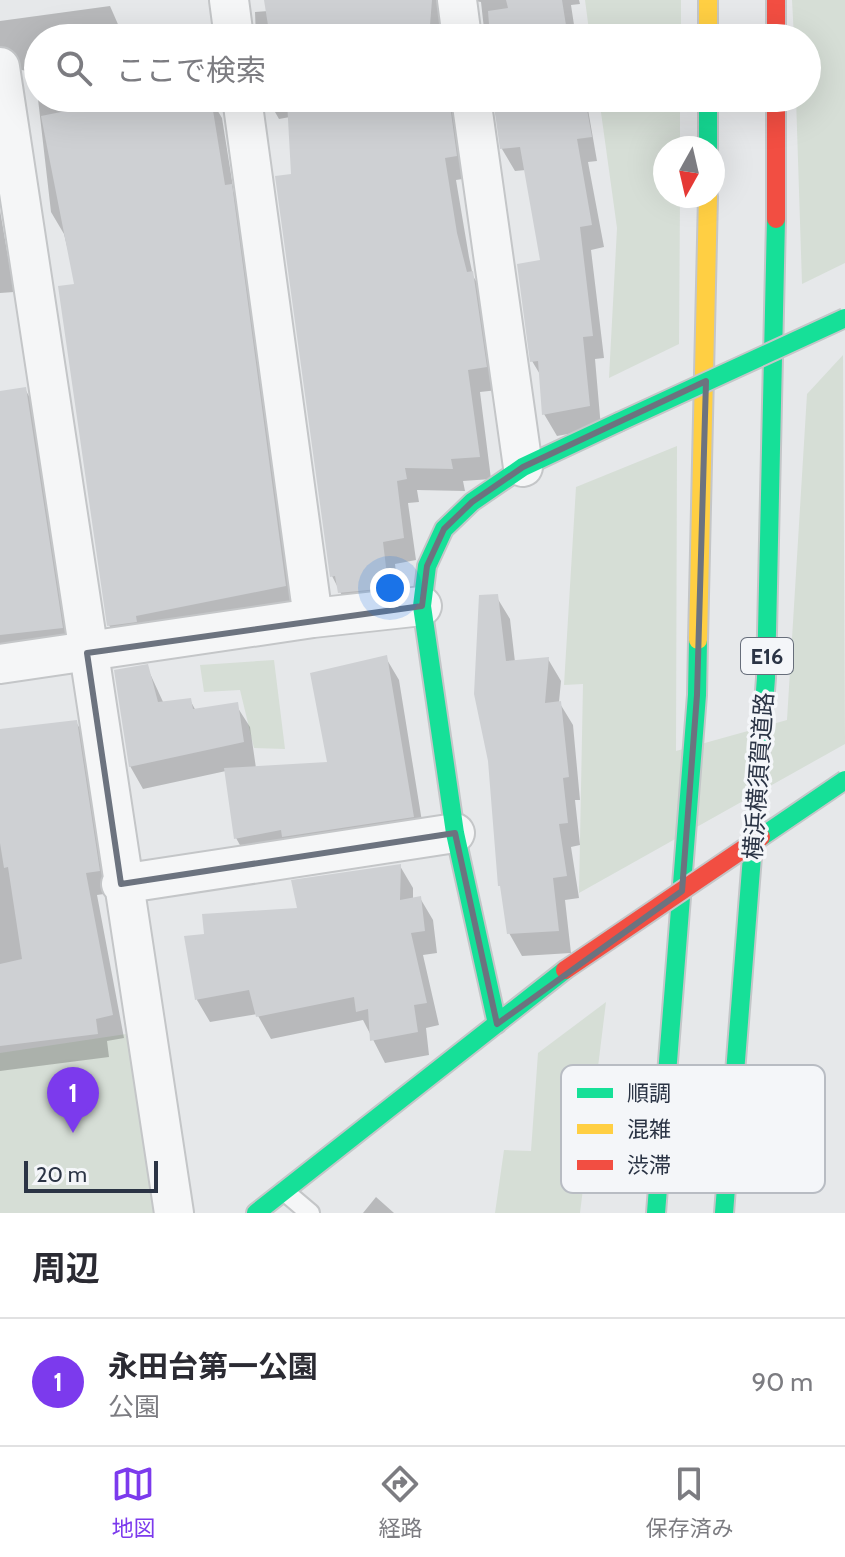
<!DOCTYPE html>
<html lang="ja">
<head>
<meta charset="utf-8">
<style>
	:root { --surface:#fff; --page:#f2f2f3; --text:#2b2b33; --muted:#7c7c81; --line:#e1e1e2; --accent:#7c3aed }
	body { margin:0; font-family:Cabin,"Noto Sans JP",sans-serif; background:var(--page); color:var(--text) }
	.compass { position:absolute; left:653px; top:136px; width:72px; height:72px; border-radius:50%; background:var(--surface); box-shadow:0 8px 32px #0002; rotate:188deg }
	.scale { position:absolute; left:24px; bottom:20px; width:134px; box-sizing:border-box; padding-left:8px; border:4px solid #2b3445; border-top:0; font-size:22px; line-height:28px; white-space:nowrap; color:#2b3445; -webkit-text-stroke:6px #f4f6f9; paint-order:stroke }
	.you { position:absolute; left:390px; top:588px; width:28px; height:28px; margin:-20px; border:6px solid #fff; border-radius:50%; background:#1a73e8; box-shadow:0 0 0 12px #1a73e833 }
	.badge { display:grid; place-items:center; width:52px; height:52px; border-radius:50%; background:var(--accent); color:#fff; font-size:26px; font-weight:700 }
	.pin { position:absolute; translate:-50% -66px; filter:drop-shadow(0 2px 4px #0008) }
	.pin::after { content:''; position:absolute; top:42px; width:28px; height:24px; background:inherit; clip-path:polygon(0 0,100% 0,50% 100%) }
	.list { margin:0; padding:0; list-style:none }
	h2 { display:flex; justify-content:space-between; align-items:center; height:104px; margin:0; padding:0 32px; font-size:34px }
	h2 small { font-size:26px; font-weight:400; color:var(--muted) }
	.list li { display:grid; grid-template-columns:52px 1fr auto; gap:24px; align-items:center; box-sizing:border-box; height:128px; padding:0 32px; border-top:2px solid var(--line) }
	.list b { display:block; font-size:30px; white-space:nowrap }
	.list p { margin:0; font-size:26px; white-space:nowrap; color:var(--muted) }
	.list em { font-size:26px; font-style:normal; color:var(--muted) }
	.icon { flex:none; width:44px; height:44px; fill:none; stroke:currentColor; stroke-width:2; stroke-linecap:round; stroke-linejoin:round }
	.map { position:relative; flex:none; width:845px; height:1213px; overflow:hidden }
	.search { position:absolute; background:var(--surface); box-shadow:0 8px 32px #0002; left:24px; right:24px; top:24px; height:88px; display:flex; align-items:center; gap:20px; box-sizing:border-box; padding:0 28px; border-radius:44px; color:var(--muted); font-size:30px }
	.sheet { height:232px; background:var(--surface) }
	nav { display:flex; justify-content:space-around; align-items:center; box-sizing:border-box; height:112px; border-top:2px solid var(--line); background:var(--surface); font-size:22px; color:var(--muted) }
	nav a { display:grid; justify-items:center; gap:4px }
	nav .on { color:var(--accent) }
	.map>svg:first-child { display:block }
	.green { fill:#d6ded6 }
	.shadow { fill:#0003 }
	.building { fill:#ced0d3 }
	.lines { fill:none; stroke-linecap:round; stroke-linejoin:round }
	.lane-casing { stroke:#c4c6c8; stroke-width:22 }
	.street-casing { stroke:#c4c6c8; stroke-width:42 }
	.fast-casing { stroke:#c4c6c8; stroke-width:22 }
	.slow-casing { stroke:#c4c6c8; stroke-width:22 }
	.jam-casing { stroke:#c4c6c8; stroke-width:22 }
	.lane { stroke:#f5f6f7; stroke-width:18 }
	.street { stroke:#f5f6f7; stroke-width:38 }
	.fast { stroke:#16e098; stroke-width:18 }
	.slow { stroke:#ffcf43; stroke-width:18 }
	.jam { stroke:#f24e42; stroke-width:18 }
	.fast-bridge-casing { stroke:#c4c6c8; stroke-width:22; stroke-linecap:butt }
	.jam-bridge-casing { stroke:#c4c6c8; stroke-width:22; stroke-linecap:butt }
	.fast-bridge { stroke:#16e098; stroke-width:18 }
	.jam-bridge { stroke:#f24e42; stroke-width:18 }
	.marked { fill:none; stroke:#6c737f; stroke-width:6; stroke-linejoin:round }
	.labels { text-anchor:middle; stroke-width:7; stroke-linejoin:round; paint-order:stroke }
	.shield { fill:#f4f6f9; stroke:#676e7b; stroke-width:2 }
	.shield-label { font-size:22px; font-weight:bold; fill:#2b3445 }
	.street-label { font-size:24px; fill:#2b3445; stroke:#f4f6f9 }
	.key { fill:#f4f6f9; stroke:#b8bcc3; stroke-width:2 }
	.key-label { font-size:22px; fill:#2b3445 }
</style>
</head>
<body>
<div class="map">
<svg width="845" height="1213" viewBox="0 0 845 1213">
	<rect width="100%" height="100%" fill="#e6e8ea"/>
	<path class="green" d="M585 0H681V38H590Z
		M792 0H845V263L802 284 796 98H807V38H794Z
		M599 98H680V148H665V196H680L679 344 609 378 617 228Z
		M843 355 845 744 579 893 583 684 564 685 576 487 677 446 676 751 787 720 807 394Z
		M274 660 285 749 254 748 240 690 204 692 200 665Z
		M606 1002 580 1213H495L504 1150 531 1151 538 1053Z
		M133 1033 156 1213H0V1053Z"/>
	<path class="shadow" d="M266 0H579L580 4 571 5 576 38H485L481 2 469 0 449 38H256L255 12 268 11Z
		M110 6 124 38H38V98H148L150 106 210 98 222 118 234 193 244 208 298 608 122 648 109 625 77 286 64 234 51 212 35 73 9 67 0 75V21Z
		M267 98H586L597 161 588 162 604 247 591 250 604 358 595 359 601 428 557 436 544 414 541 376 532 361 542 262 526 170 515 171 502 149 493 100 481 98 469 178 456 180 469 257 473 276 485 296 498 390 480 392 491 479 463 481 465 491 417 490 419 502 408 503 416 560 395 564 398 591 352 615 332 576 290 117 279 119Z
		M0 210 14 292 0 293Z
		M25 389 38 412 75 650 0 661V393Z
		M496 596 510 619 515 662 548 659 561 681 559 702 573 725 580 800H575L580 845 571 847 579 898 565 900 571 953 522 956 509 933Z
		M386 658 399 680 425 840 249 861 236 838 226 771 143 789 130 766 147 667 164 704 190 700 196 711 236 705 250 727 256 768 329 764Z
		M76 722 89 744 111 893 97 895 124 1038 107 1041 109 1057 0 1071V731Z
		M400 866 413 888V899L420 898 433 920 437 953 423 955 439 1025 426 1028 429 1055 385 1063 363 1020 271 1039 257 1014 210 1022 197 1000 207 936 299 910Z
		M376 1197 394 1213H363Z"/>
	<path class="building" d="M264 0H432L429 38H270Z
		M506 0H562L568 38H490L488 11 508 8Z
		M183 98H211L225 185 232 184 286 586 136 616 137 622 107 626 58 286 74 284 41 116 121 100 122 108Z
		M302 98H449L457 156 445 158 457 233 467 272 473 271 487 367 468 370 480 457 451 459 453 469 405 468 407 479 397 481 404 538 383 542 386 567 378 589 338 593 335 576 330 577 275 176 291 174 287 101Z
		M493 98H585L592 137 577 139 592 225 580 227 593 336 583 337 590 406 542 415 538 361 530 362 517 264 540 260 520 147 500 149Z
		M26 387 63 628 0 635V391Z
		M498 594 506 661 549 657 545 703 561 701 569 777 563 778 568 823 559 824 567 876 553 878 559 931 507 934 500 886H498L488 761 474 694 479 595Z
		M387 655 414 817 282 837 281 830 234 839 224 768 327 762 310 673Z
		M148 664 158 702 191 698 193 709 238 702 244 742 129 767 114 670Z
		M77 720 100 871 86 873 113 1015 96 1019 98 1034 0 1046V964L22 959 8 867 4 868 0 843V729Z
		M401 864 400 900 421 896 425 931 411 933 427 1003 414 1005 418 1032 370 1041 368 1009 356 1012 354 997 256 1017 249 990 195 1000 184 936 204 934 202 914 297 908 291 880Z"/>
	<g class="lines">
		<g class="lane-casing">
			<path id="lane" d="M284 1191 310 1213"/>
		</g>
		<g class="street-casing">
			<path id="street" d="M229 0 234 38
				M457 0 462 38
				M0 67 174 1213
				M242 98 313 618
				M471 98 523 467
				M0 664 313 618 422 606
				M121 884 455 833"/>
		</g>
		<g class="fast-casing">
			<path id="fast" d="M708 98V148
				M497 1024 455 833 422 606 427 566 444 529 472 502 523 467 619 422
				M256 1213 565 970
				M656 1213 697 695 698 640
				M724 1213 766 678 776 219"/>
		</g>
		<g class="slow-casing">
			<path id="slow" d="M708 0V38
				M698 640 708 196"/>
		</g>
		<g class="jam-casing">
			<path id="jam" d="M776 0V38
				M776 98V219"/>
		</g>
		<use href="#lane" class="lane"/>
		<use href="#street" class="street"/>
		<use href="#fast" class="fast"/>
		<use href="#slow" class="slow"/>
		<use href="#jam" class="jam"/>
		<g class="fast-bridge-casing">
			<path id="fast-bridge" d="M619 422 845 318
				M761 837 845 780"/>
		</g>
		<g class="jam-bridge-casing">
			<path id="jam-bridge" d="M565 970 761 837"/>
		</g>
		<use href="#fast-bridge" class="fast-bridge"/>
		<use href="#jam-bridge" class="jam-bridge"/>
	</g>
	<path class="marked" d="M706 381 697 695 682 891 497 1024 455 833 121 884 87 653 422 606 427 566 444 529 472 502 523 467Z"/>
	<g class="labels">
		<rect class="shield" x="741" y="638" width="52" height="36" rx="6"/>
		<g class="shield-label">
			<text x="767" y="664">E16</text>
		</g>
		<g class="street-label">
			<text transform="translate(759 776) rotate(-86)" y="8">横浜横須賀道路</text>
		</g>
	</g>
	<rect x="561" y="1065" width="264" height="128" rx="12" class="key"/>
	<rect x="577" y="1088" width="36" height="10" fill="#16e098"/>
	<rect x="577" y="1124" width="36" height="10" fill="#ffcf43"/>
	<rect x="577" y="1160" width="36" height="10" fill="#f24e42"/>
	<g class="key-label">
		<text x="627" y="1101">順調</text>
		<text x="627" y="1137">混雑</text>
		<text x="627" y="1173">渋滞</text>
	</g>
</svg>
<svg class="compass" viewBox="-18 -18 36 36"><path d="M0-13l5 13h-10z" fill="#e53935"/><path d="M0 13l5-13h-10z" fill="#7c7c81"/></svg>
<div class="scale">20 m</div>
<div class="you"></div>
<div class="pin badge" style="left:73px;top:1133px">1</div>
<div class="search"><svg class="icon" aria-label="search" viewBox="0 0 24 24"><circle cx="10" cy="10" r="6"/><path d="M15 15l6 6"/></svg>ここで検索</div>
</div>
<section class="sheet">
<h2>周辺<small></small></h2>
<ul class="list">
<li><span class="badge">1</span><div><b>永田台第一公園</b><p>公園</p></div><em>90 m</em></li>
</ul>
</section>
<nav>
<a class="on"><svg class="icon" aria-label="map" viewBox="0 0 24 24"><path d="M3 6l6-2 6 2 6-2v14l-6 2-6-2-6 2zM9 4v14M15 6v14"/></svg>地図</a>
<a><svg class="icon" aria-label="directions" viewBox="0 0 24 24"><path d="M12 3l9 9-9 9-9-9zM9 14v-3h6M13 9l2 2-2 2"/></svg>経路</a>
<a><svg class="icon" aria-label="saved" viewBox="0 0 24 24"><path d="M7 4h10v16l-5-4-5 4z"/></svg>保存済み</a>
</nav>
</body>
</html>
